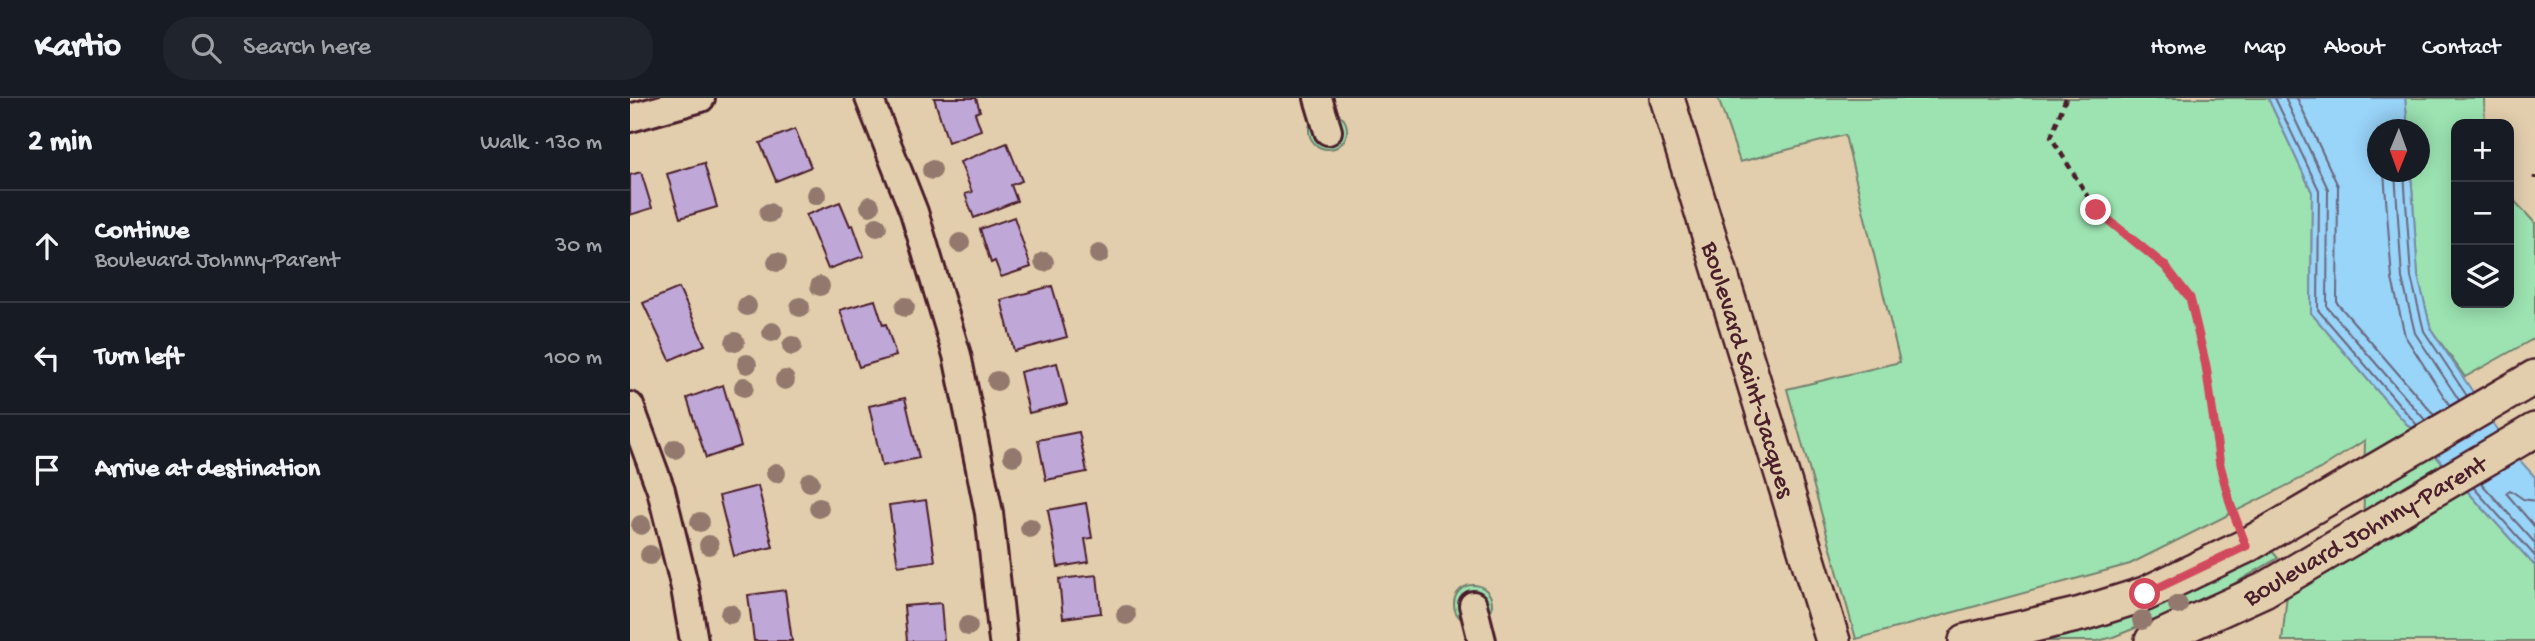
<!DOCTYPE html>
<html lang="en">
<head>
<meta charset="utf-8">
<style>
	:root { --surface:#171b24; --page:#20242c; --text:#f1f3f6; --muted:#9ea1a6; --line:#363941 }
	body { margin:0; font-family:"Gochi Hand",sans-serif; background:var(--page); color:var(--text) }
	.controls { position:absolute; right:21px; top:21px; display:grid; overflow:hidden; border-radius:14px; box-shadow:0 4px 18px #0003 }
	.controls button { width:63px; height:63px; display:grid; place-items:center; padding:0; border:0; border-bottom:2px solid var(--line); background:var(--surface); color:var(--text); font:35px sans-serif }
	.compass { position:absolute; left:1737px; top:21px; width:63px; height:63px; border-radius:50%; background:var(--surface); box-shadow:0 4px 18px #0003; rotate:181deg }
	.stop { position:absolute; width:21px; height:21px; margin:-16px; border:5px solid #d1495b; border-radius:50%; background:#fff }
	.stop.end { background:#d1495b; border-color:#fff; box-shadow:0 2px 7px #0008 }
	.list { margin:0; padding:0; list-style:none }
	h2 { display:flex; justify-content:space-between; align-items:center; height:91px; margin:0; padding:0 28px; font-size:30px }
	h2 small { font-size:23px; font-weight:400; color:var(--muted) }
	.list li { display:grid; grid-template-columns:46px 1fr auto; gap:21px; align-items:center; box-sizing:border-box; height:112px; padding:0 28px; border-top:2px solid var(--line) }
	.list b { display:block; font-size:26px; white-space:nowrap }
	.list p { margin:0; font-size:23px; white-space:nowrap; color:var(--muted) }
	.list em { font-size:23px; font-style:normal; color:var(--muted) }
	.icon { flex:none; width:38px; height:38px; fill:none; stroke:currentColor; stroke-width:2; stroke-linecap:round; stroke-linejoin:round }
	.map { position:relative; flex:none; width:1905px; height:543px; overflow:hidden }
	header { display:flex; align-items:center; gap:42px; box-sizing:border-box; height:98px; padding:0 35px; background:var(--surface); border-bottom:2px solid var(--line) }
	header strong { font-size:33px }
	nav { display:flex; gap:38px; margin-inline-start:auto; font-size:24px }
	.search { width:490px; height:63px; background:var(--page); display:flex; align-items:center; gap:18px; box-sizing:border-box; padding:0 24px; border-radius:28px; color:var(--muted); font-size:26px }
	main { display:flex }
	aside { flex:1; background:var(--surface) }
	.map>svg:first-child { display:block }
	.green { fill:#9ce3b1; stroke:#73816e; stroke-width:2 }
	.water { fill:#99d4f9; stroke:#798ca7; stroke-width:2 }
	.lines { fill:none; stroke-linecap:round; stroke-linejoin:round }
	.shore { stroke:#6a677d; stroke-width:2 }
	.building { fill:#bfa8d7; stroke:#4a1f2b; stroke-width:2 }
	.minor-casing { stroke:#4a1f2b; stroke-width:32 }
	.tertiary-casing { stroke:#4a1f2b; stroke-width:38 }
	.path { stroke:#4a1f2b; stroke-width:4.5; stroke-dasharray:7 5; stroke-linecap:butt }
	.minor { stroke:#e2cead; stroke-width:26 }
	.tertiary { stroke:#e2cead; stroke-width:33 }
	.tree { fill:#93796d }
	.route { stroke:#d1495b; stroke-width:9 }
	.labels { text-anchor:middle; stroke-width:5; stroke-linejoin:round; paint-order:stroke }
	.street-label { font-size:26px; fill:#4a1f2b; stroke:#e2cead }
</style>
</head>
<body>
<header>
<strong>Kartio</strong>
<div class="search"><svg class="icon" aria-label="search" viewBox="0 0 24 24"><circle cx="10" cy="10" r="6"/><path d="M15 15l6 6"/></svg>Search here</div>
<nav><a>Home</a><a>Map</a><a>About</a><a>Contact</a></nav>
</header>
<main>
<aside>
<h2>2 min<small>Walk · 130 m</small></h2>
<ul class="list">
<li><svg class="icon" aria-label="ahead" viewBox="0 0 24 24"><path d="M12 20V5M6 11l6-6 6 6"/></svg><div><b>Continue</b><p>Boulevard Johnny-Parent</p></div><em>30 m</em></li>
<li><svg class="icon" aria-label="left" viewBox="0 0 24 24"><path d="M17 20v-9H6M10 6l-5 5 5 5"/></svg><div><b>Turn left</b></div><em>100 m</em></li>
<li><svg class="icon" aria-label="arrive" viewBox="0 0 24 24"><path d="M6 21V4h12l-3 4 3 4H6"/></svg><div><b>Arrive at destination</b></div></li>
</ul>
</aside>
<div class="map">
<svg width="1905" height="543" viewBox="0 0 1905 543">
	<rect width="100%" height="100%" fill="#e2cead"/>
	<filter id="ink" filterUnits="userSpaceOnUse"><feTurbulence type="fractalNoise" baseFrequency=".0143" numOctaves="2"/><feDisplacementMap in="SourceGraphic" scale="14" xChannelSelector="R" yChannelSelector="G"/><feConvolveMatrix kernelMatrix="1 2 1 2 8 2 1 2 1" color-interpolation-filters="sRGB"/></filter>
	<g filter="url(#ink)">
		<path class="green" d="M1088 0H1638L1682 94 1681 215 1756 303 1905 468V543H1652L1658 487 1733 444 1735 342 1690 371 1500 466 1226 541 1157 291 1270 264 1215 37 1110 64Z
			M1775 0H1854L1855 26H1826V205H1879V97L1905 125V240L1835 279 1801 231 1788 178 1781 74H1790V32L1778 31Z
			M679 32a19 19 0 1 1 38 0a19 19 0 1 1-38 0Z
			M1641 452 1648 460 1578 501 1483 539 1468 543H1411C1498 523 1563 494 1641 452Z
			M824 506a19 19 0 1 1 38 0a19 19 0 1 1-38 0Z"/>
		<path class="water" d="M1638 0H1775L1778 31 1748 32V74H1781L1788 178 1801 231 1884 356 1905 379V468L1756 303 1681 215 1682 94Z"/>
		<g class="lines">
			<path class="shore" d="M1645 0 1689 92 1688 212 1787 327
				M1655 0 1698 91 1697 209 1795 322
				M1667 0 1708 88 1707 205 1804 317
				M1754 74 1762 181 1775 238 1820 308
				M1765 74 1772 180 1785 235 1829 302
				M1774 74 1781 179 1794 233 1837 298
				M1851 385 1905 445
				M1844 390 1905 458
				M1905 403 1893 401 1880 392 1876 395 1905 429"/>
		</g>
		<path class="building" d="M304 0H346L350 13 345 15 351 32 318 44Z
			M165 31 181 69 146 83 130 45Z
			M377 45 392 83 381 87 387 103 344 120 335 96 342 94 330 64Z
			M74 65 87 109 50 120 37 76Z
			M11 74 22 110 0 117V77Z
			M210 104 220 128 223 127 234 158 198 171 176 117Z
			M384 119 401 169 371 179 365 163 361 165 350 131Z
			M422 188 437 239 384 253 371 202Z
			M49 190 75 247 40 262 13 205Z
			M245 202 253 227 256 226 266 258 229 269 210 212Z
			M427 265 437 306 399 315 390 274Z
			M93 287 111 348 76 360 57 300Z
			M275 300 289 360 252 368 239 308Z
			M449 334 457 374 416 382 408 342Z
			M128 388 143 449 104 458 89 398Z
			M296 402 305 463 268 468 259 407Z
			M456 405 462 440 455 441 459 464 428 469 418 412Z
			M467 477 471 515 433 520 429 481Z
			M155 492 162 543H124L118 497Z
			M311 505 314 543H277L274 508Z"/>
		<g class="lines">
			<g class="minor-casing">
				<path id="minor" d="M239 0 284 114 327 257 359 415 373 543
					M688 0 698 33
					M0 20 71 0
					M0 308 31 392 55 490 64 543
					M843 507 852 543"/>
			</g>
			<g class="tertiary-casing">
				<path id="tertiary" d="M1037 0 1203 543
					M1336 543 1451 516 1515 496 1616 448 1905 279
					M1522 543 1634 492 1905 332"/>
			</g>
			<path class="path" d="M1436 0 1421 39 1466 112 1535 168 1560 200 1576 268 1590 367 1605 421
				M1905 78V81"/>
			<use href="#minor" class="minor"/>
			<use href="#tertiary" class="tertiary"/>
		</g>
		<g class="tree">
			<circle cx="302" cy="72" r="10"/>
			<circle cx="186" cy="97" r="10"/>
			<circle cx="240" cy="108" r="10"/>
			<circle cx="139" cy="115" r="10"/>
			<circle cx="247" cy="129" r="10"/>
			<circle cx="330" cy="145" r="10"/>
			<circle cx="469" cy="156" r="10"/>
			<circle cx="147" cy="164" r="10"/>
			<circle cx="414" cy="164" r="10"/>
			<circle cx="190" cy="188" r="10"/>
			<circle cx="117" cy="208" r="10"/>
			<circle cx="170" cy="209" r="10"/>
			<circle cx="275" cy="209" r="10"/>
			<circle cx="142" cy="234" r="10"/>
			<circle cx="105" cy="244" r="10"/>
			<circle cx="162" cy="248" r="10"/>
			<circle cx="117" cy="266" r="10"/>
			<circle cx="155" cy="282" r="10"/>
			<circle cx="367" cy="283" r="10"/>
			<circle cx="114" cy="289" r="10"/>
			<circle cx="45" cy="351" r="10"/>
			<circle cx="383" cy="358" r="10"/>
			<circle cx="146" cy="375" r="10"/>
			<circle cx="180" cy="384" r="10"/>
			<circle cx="189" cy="410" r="10"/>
			<circle cx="70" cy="424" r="10"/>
			<circle cx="11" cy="427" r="10"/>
			<circle cx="400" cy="430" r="10"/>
			<circle cx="79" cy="447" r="10"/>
			<circle cx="20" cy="457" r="10"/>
			<circle cx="1548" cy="507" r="10"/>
			<circle cx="100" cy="516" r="10"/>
			<circle cx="496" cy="517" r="10"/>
			<circle cx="1512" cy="522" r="10"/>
			<circle cx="338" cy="528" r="10"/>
		</g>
	</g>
	<g class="lines" filter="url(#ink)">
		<path class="route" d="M1466 112 1535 168 1560 200 1576 268 1590 367 1601 408 1616 448 1515 496"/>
	</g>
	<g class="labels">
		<g class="street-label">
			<text transform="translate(1120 271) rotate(73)" y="9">Boulevard Saint-Jacques</text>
			<text transform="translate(1734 431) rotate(-30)" y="9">Boulevard Johnny-Parent</text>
		</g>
	</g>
</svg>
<div class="controls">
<button>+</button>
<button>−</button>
<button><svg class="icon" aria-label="layers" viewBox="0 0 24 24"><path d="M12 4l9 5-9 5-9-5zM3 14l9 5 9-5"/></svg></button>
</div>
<svg class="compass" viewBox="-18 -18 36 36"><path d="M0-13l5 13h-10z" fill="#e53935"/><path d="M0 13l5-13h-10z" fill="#9ea1a6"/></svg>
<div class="stop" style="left:1515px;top:496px"></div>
<div class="stop end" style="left:1466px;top:112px"></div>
</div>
</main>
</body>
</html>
